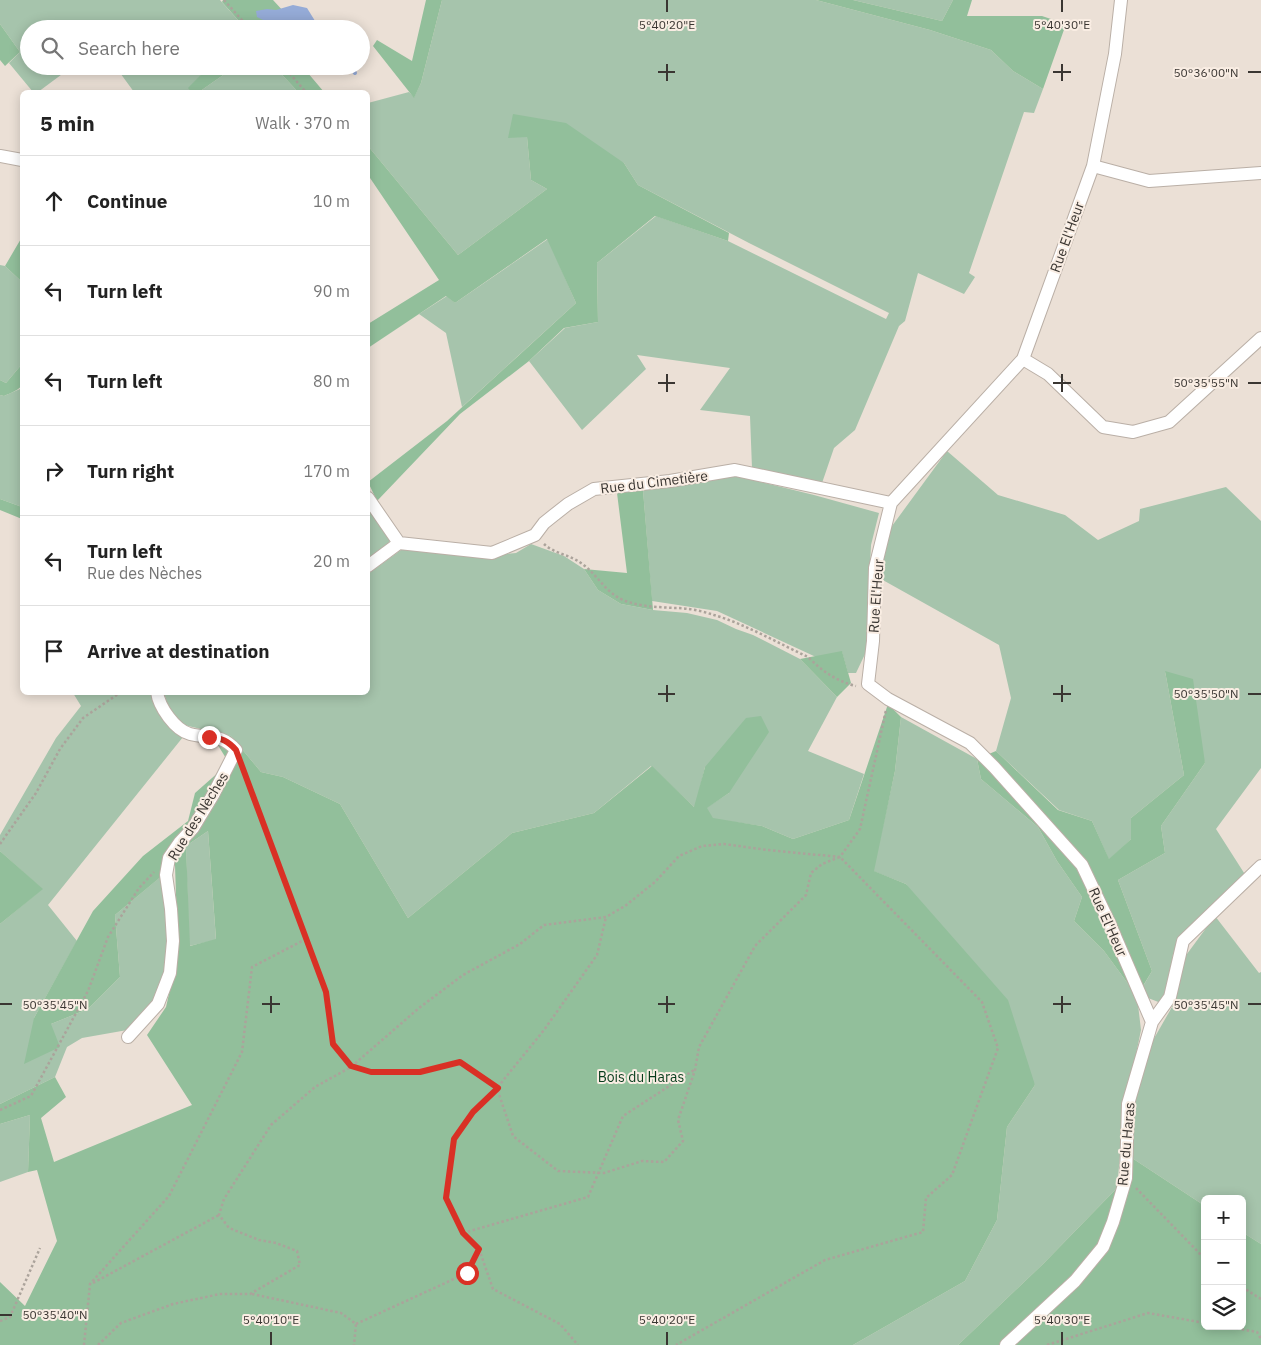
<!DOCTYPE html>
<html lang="en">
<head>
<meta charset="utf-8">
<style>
	:root { --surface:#fff; --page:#f2f2f2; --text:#222; --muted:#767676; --line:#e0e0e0 }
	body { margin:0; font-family:"IBM Plex Sans",sans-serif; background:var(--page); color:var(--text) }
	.controls { position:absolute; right:15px; bottom:15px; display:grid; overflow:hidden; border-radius:8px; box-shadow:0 2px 12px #0003 }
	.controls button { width:45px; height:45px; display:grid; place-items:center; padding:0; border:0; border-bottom:1px solid var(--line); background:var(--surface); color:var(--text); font:25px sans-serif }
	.stop { position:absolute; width:15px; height:15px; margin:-11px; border:4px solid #d93025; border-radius:50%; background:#fff }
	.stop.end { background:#d93025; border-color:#fff; box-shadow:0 1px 5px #0008 }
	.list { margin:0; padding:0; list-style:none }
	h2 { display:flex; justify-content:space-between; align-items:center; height:65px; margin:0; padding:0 20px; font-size:21px }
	h2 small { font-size:16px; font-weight:400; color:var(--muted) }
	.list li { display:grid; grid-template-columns:32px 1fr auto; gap:15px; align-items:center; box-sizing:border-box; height:90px; padding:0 20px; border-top:1px solid var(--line) }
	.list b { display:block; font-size:19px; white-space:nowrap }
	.list p { margin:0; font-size:16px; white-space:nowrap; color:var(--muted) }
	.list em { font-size:16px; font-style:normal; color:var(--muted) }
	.icon { flex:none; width:28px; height:28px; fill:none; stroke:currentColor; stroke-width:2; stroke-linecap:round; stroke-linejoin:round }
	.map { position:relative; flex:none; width:1261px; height:1345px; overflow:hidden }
	.search { position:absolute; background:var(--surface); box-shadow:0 2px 12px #0003; left:20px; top:20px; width:350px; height:55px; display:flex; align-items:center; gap:12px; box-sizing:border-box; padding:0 18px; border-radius:28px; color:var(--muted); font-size:19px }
	.panel { position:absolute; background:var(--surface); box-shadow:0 2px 12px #0003; left:20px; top:90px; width:350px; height:605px; border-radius:8px }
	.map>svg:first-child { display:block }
	.green { fill:#a6c4ac }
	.forest { fill:#92bf9b; fill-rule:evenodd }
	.water { fill:#95abd7 }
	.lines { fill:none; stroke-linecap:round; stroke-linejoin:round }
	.stream { stroke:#95abd7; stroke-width:4 }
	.minor-casing { stroke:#baafa6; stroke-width:14 }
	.path { stroke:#aba39b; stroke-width:2.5; stroke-dasharray:2.5 2.5; stroke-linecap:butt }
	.minor { stroke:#fff; stroke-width:12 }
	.route { stroke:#d93025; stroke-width:6 }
	.ticks { fill:none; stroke:#3a3632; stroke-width:2 }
	.labels { text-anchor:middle; stroke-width:4; stroke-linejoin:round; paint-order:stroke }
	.street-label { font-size:14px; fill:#3a3632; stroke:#f9ede3 }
	.park-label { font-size:14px; fill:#073d1c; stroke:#f9ede3 }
	.ticks-label { font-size:12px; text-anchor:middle; fill:#3a3632; stroke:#f9ede3; stroke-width:4; stroke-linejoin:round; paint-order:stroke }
</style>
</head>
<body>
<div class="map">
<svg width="1261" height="1345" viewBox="0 0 1261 1345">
	<rect width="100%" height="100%" fill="#ebe0d6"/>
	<path class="green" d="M0 0H220L246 29H29V66H73L38 92H33L9 63 20 52 0 24Z
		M442 0H816L930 30 991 50 1013 71 1043 89 1034 113 1024 112 969 273 975 277 964 294 918 273 905 321 899 326 855 430 834 448 821 486 752 468 750 416 700 410 730 368 637 355 646 369 582 430 529 361 565 328 598 322 597 263 656 216 728 241 886 319 889 313 749 243 638 185 624 163 527 137 531 180 547 189 458 255 368 146V103L409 92 414 97 421 83Z
		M853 0H953L942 21Z
		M115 66H209L189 88 191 92H134Z
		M236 66H274L298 92H199Z
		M548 239 576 303 462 407 446 333 419 314 447 296 455 303Z
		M0 265 5 266 22 282V364L6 383 0 380Z
		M22 386V507L0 499V395L4 396 20 389Z
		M947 451 998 495 1065 515 1098 540 1139 521 1140 509 1226 487 1261 521V768L1216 829 1246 876 1195 923 1173 954 1169 993 1161 1003 1148 998 1142 988 1152 971 1118 880 1165 853 1161 826 1205 763 1165 671 1184 775 1131 818V839L1109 860 1092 821 1059 810 996 751 1011 698 999 645 881 579 883 545 892 526Z
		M733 475 814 495 879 513 871 545 866 652 856 673H848L842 652 816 657 717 611 652 601 643 490Z
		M368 501 392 536 386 548 368 563Z
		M531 544 564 556 584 569 598 590 621 604 653 610 687 613 717 620 736 629 753 635 800 659 837 697 808 751 864 774 849 820 793 839 762 826 713 819 706 808 729 793 705 767 695 808 651 766 594 813 512 833 408 918 340 804 283 777 261 772 231 736 184 725 169 709 164 693 368 692V574L405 547 469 557 516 553Z
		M73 693H155L183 737 48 905 77 941 34 1018 51 1024 88 1009 120 977 115 915 164 874 171 942 167 978 153 1006 133 1029 82 1038 67 1047 55 1077 0 1104V924L42 889 0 851V835L56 738 81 706Z
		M901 717 977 759 981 779 1038 827 1057 861 1082 897 1074 921 1104 951 1137 996 1141 1030 1124 1113 1117 1188 1043 1264 958 1345H853L965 1281 997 1220 1007 1127 1035 1085 906 884 873 871 895 771Z
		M208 831 216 940 189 946 186 846Z
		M1215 916 1259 973 1261 972V1244L1242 1232V1199H1205V1206L1132 1158 1133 1110 1148 1049 1172 1007 1184 958Z
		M30 1115 28 1172 0 1182V1124Z"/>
	<path class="forest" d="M223 0H273L285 13 269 25 271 29H246L222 2Z
		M426 0H442L421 83 414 98 373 46 377 40 412 61Z
		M816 0H853L942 21 953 0H972L967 16H1042L1066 24 1043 89 1013 71 991 50 930 30Z
		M0 24 20 52 5 66 0 60Z
		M209 66H236L199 92H191L188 88Z
		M274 66H302L324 92H298Z
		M513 114 566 123 624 163 638 185 729 233 728 241 655 216 597 263 598 322 564 328 529 361 460 414 377 501 368 482 447 421 576 303 547 239 455 303 446 296 368 348V324L439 280 368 175V146L458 255 547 189 531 180 527 137 508 138Z
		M22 237V282L5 266Z
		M22 364C23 388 26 386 4 396L0 395V380L6 383Z
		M643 490 653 610 621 604 598 590 584 569 627 573 617 493Z
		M0 499 22 507V519L0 510Z
		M842 651 851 683 837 697 800 659Z
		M1165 671 1193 679 1205 763 1161 826 1165 853 1118 880 1152 971 1137 996 1104 951 1074 921 1082 897 1057 861 1038 827 981 779 977 759 996 751 1058 810 1092 821 1109 859 1131 839V818L1184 775Z
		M888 704 901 717 895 771 874 871 906 884 1008 1000 1035 1085 1007 1127 997 1220 965 1281 853 1345H0V1282L25 1306 57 1241 37 1170 28 1172 30 1115 0 1124V1104L55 1077 66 1097 41 1118 54 1162 192 1105 147 1035 166 1007 178 955 175 865 115 915 120 977 88 1009 51 1024 60 1047 24 1064 34 1018 93 911 143 856 188 821 195 793 229 763 209 731 231 736 261 772 283 777 340 804 408 918 512 833 594 813 652 766 694 807 705 767 746 718 761 716 769 732 729 793 707 808 713 818 762 826 793 839 849 820ZM208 831 216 939 190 946 186 846Z
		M0 851 43 889 0 924Z
		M1132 1158 1205 1206V1326H1242V1232L1261 1244V1345H958L1043 1264 1117 1188Z"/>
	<path class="water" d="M293 5 307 8 320 29H281L257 17 256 11 267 9 276 10Z"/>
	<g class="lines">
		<path class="stream" d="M350 66 355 73"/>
		<g class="minor-casing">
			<path id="minor" d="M1121 0 1115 54 1093 166 1023 359 891 503 875 568 873 641 868 684 888 699 970 743 994 767 1082 865 1109 922 1152 1022
				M0 156 22 160
				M1093 166 1149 181 1261 173
				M1023 359 1048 374 1103 427 1133 432 1169 422 1261 338
				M368 498 399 543 492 553 535 535 544 523 554 515 568 504 594 489 670 481 735 470 891 503
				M368 566 399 543
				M128 1037 158 1004 170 973 173 941 171 909 166 875 169 858 180 842 193 828 213 795 236 750C220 733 210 739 190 734 175 730 159 707 157 692
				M1006 1345 1075 1281 1103 1247 1113 1222 1126 1178 1128 1104 1152 1022 1170 997 1183 941 1261 866"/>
		</g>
		<path class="path" d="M224 0 250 29
			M283 66 306 92
			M544 544C553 553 570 555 581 563 597 574 605 592 623 600 640 607 658 607 676 608 688 608 702 611 714 615 745 624 778 643 808 657 822 671 836 681 856 686
			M242 766 326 992 333 1044 351 1067 371 1072H420L460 1062 497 1088 544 1030 597 955 606 917
			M0 844 36 793 60 749 83 718 121 692
			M0 1110 31 1096 88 991 108 937 139 888 154 872
			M1136 1188 1205 1259
			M463 1233 588 1197 623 1116 694 1070
			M479 1249 493 1289 560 1324 578 1345
			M93 1283 219 1215
			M1242 1287 1261 1299
			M252 1294 341 1313 356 1324 354 1345
			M0 1321 10 1317 40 1248
			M356 1324 467 1273 479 1249 463 1233 446 1199 453 1139 473 1112 497 1088 513 1136 558 1171 604 1173 642 1161 664 1162 683 1141 678 1120 695 1070 699 1047 755 946 806 895 811 873 822 864 840 857 982 1002 998 1048 952 1175 926 1198 923 1232 825 1260 676 1345
			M1222 1326 1257 1332 1261 1339
			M84 1345 90 1284 169 1196 242 1052 252 967 306 939
			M98 1345 121 1323 173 1304 220 1294H250L300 1265 297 1251 276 1243 259 1240 229 1228 219 1215 224 1199 271 1125 315 1087 351 1067 419 1008 463 975 520 944 544 925 606 917 625 906 655 882 679 856 702 846 724 844 767 850 840 857 860 829 886 710
			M1047 1345 1148 1313 1205 1323"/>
		<use href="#minor" class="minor"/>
	</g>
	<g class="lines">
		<path class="route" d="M209 737C222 738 228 741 236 750L326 992 333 1044 351 1066 371 1072H420L460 1062 498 1088 473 1112 454 1139 446 1198 463 1233 479 1249 467 1273"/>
	</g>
	<path class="ticks" d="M667 0V12M1062 0V12M667 64V81M1062 64V81M658 72H675M1053 72H1071M1248 72H1261M667 374V392M1062 374V392M658 383H675M1053 383H1071M1248 383H1261M667 685V702M1062 685V702M658 694H675M1053 694H1071M1248 694H1261M271 996V1013M667 996V1013M1062 996V1013M0 1004H12M262 1004H280M658 1004H675M1053 1004H1071M1248 1004H1261M0 1315H12M271 1332V1345M667 1332V1345M1062 1332V1345"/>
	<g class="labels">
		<g class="street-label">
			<text transform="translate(1067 237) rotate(-70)" y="5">Rue El'Heur</text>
			<text transform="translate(654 482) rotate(-7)" y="5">Rue du Cimetière</text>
			<text transform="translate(876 596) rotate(-86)" y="5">Rue El'Heur</text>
			<text transform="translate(198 816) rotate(-58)" y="5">Rue des Nèches</text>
			<text transform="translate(1108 922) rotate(66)" y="5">Rue El'Heur</text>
			<text transform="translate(1126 1144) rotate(-85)" y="5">Rue du Haras</text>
		</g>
		<g class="park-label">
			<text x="641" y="1082">Bois du Haras</text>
		</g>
	</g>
	<g class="ticks-label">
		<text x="667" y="29">5°40'20"E</text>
		<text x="1062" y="29">5°40'30"E</text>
		<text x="1206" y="77">50°36'00"N</text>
		<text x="1206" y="387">50°35'55"N</text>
		<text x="1206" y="698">50°35'50"N</text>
		<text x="55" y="1009">50°35'45"N</text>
		<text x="1206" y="1009">50°35'45"N</text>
		<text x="55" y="1319">50°35'40"N</text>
		<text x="271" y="1324">5°40'10"E</text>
		<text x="667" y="1324">5°40'20"E</text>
		<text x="1062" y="1324">5°40'30"E</text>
	</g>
</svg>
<div class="controls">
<button>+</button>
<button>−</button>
<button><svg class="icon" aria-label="layers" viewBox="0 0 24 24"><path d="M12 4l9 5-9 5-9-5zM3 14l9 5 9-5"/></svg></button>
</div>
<div class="stop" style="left:467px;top:1273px"></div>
<div class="stop end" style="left:209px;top:737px"></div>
<div class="search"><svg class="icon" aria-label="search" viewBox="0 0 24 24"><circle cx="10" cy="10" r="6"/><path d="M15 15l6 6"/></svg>Search here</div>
<section class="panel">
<h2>5 min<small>Walk · 370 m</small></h2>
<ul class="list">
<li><svg class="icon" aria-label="ahead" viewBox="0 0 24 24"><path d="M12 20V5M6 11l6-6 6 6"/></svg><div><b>Continue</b></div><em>10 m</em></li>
<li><svg class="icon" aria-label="left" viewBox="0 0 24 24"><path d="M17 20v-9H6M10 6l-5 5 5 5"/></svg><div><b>Turn left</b></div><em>90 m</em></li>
<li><svg class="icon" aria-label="left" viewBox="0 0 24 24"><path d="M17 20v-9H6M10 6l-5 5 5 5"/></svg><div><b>Turn left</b></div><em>80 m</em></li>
<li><svg class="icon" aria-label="right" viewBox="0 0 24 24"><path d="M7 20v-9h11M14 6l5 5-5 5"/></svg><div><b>Turn right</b></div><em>170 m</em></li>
<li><svg class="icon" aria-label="left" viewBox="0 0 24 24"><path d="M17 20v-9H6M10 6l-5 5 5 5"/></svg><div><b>Turn left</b><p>Rue des Nèches</p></div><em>20 m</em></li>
<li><svg class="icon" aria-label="arrive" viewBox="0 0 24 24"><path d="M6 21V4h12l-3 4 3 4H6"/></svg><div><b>Arrive at destination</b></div></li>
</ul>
</section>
</div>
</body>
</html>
